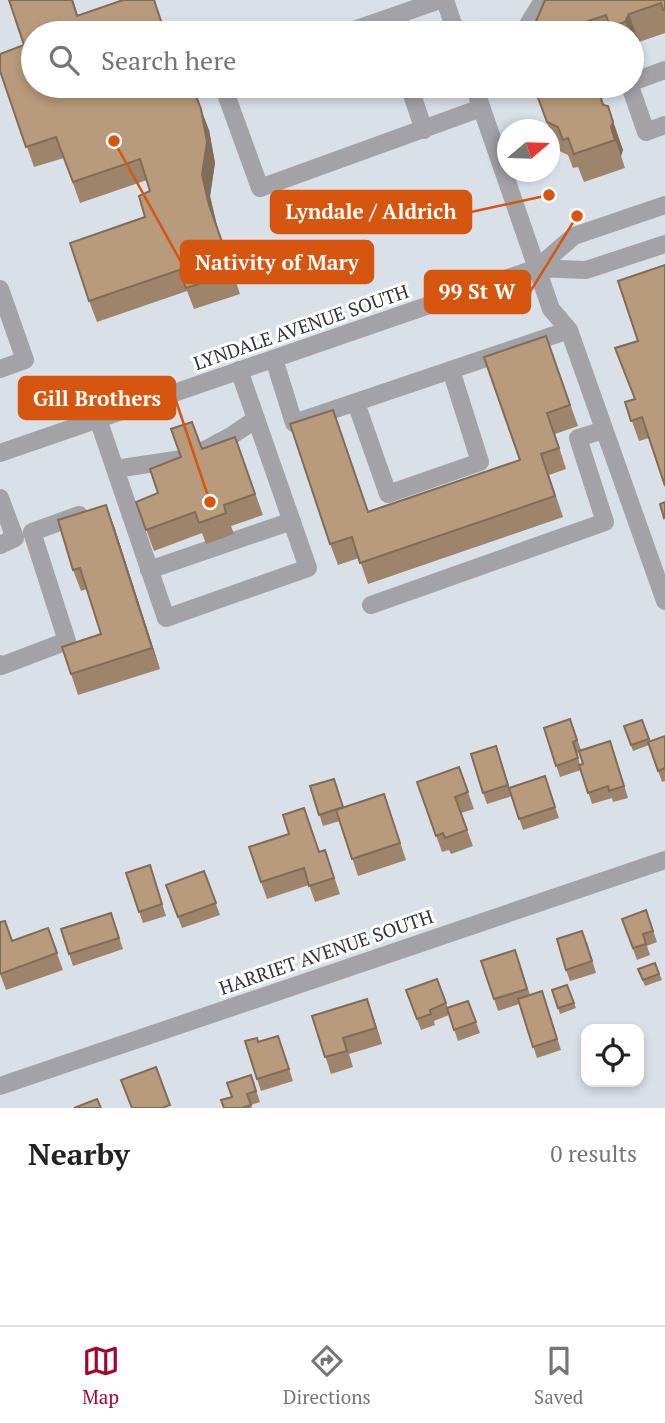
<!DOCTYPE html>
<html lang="en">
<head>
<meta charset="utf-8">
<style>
	:root { --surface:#fff; --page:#f2f2f2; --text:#222; --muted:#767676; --line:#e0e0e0; --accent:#a20230 }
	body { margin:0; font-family:"PT Serif",serif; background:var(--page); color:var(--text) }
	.controls { position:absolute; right:21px; bottom:21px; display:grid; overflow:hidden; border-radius:14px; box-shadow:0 4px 10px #0003 }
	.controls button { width:63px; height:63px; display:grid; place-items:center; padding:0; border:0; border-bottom:2px solid var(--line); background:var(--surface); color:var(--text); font:35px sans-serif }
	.compass { position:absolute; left:497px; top:119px; width:63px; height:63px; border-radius:50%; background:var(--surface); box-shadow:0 4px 10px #0003; rotate:71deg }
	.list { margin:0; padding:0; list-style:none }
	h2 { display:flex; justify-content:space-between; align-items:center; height:91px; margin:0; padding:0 28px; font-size:30px }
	h2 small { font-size:23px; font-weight:400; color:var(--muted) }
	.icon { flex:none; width:38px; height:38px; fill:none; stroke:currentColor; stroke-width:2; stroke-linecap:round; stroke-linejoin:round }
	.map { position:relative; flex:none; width:665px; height:1108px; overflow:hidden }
	.search { position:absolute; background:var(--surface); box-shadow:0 4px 10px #0003; left:21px; right:21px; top:21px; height:77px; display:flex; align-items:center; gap:18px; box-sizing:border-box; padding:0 24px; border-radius:38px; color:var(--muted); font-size:26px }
	.sheet { height:217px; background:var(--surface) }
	nav { display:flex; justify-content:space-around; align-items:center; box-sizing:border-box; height:98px; border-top:2px solid var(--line); background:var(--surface); font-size:19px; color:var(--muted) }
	nav a { display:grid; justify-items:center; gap:4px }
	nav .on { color:var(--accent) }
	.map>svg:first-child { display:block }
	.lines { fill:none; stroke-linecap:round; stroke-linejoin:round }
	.minor { stroke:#a3a3a7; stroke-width:18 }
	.wall { fill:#9e846b; fill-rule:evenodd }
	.shaded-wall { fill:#816c57 }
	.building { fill:#b89a7c; stroke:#816c57; stroke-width:2 }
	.labels { text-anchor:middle; stroke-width:6; stroke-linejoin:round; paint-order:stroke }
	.street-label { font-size:19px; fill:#343639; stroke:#fff }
	.leader { fill:none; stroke:#d65610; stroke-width:2.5 }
	.callout-dot { fill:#d65610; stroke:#fff; stroke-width:2.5 }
	.callout { fill:#d65610; stroke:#d65610; stroke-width:2.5 }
	.callout-label { font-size:21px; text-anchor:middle; font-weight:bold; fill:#fff }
</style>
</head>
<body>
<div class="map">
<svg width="665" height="1108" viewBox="0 0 665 1108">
	<rect width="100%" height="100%" fill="#dae0e8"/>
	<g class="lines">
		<path class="minor" d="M445 0 456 33
			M345 33 440 0
			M523 33 543 0
			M632 82 665 70
			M223 86 260 188 481 108
			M409 86 424 130
			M474 86 551 309 569 330 665 601
			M630 86 646 132 665 125
			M537 268 574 236 665 205
			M0 289 25 360 0 369
			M274 359 294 423 569 330
			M356 403 388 494 480 462 451 370
			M98 419 166 618 308 568 239 370
			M203 451 231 436 256 419
			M0 453 537 268 586 270 665 244
			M115 469 182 459
			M0 498 15 538 0 545
			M149 570 292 521
			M371 605 605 522 578 438 604 430
			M0 664 1 666 67 641 32 532 79 515
			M0 1086 665 860"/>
	</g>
	<path class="wall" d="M9 0H73L78 15 33 86H183L186 93 209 130 215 163 210 196 217 226 240 294 194 309 187 291 97 322 89 301 145 217 150 191 147 180 80 203 64 158 34 167 0 71 24 45Z
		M665 0V33L639 42 635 51 632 52V33H531Z
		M538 86H598L604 105 623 150 621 156 625 168 584 182 578 167 573 168 568 155 557 150 537 95 541 94Z
		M546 336 578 426 555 434 566 469 549 475 563 517 368 584 359 558 338 565 330 544 368 511 520 460Z
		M638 341 649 438 639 441 625 402 634 399Z
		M235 437 263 515 231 526 234 534 206 544 202 533 154 551 136 502 158 493 202 449Z
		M114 526 160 669 78 695 71 674 101 634 87 589 81 591 73 570Z
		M570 719 581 750 614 752 628 798 613 802 612 798 592 804 581 770 560 777 544 728ZM580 752 583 764 580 765 577 753Z
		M642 720 650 741 665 736V781L662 782 649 745 633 751 624 726Z
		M500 757 512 796 487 804 483 793Z
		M459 767 474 809 461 813 473 846 451 854 449 850 442 852 417 782Z
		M545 776 559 818 523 830 509 788Z
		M310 786 344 808 384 794 406 860 358 876 340 821 323 826Z
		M325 850 340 894 315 902 309 885 267 899 261 882 319 852Z
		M150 865 166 916 143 923 126 873Z
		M204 871 220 915 182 928 166 885Z
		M646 910 657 942 647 946 650 955 637 960 622 919Z
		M111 913 123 949 73 966 61 929Z
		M48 928 63 970 6 990 0 974 13 941Z
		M587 942 596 973 570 981 566 970Z
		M519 961 530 995 546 1002 561 1050 537 1058 519 1004 498 1011 494 999Z
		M655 963 662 980 645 986 638 969Z
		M437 979 448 1008 468 1001 480 1033 458 1041 449 1015 434 1021 435 1025 421 1030 406 990Z
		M567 985 576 1008 560 1014 552 990Z
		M312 1016H373L382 1044 349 1054 353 1067 331 1074Z
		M258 1042 282 1047 293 1081 261 1091 257 1079Z
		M251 1075 260 1102 251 1105 252 1108H224L232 1097Z"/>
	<path class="shaded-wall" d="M629 14 639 42 635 51 632 41V33H629L625 22Z
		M597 86 611 126 608 106 623 150 621 156 625 168Z
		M201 109 209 130 215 163 210 196 217 226 240 294 209 205 202 175Z
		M106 505 114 526 160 669 152 648Z
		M367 999 373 1016 382 1044 376 1028Z"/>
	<path class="building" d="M9 0H72L77 16 123 0H154L165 33H33V86H183L185 93 194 91 201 109 207 142 202 175 209 205 233 273 186 288 179 270 89 301 70 243 145 217 139 196 150 191 140 159 73 182 56 137 26 147 0 71V54L24 45Z
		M545 0H665V9L663 10 661 3 629 14 625 22 610 27 606 15 576 25 579 33H531Z
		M538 86H597L603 105 608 106 613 122 611 127 615 140 574 154 568 138 563 140 558 127 547 122 537 95 541 94Z
		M665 265V486L642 417 631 421 625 402 635 399 615 348 638 341 618 281Z
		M546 336 570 405 547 413 559 448 541 454 555 496 360 563 352 537 330 544 290 424 333 410 368 512 520 460 484 357Z
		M192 422 202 449 235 437 255 494 224 505 226 513 199 523 195 512 146 530 136 502 158 493 150 469 181 457 171 429Z
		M665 502V517L664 518 660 504Z
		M106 505 152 648 71 674 62 647 101 634 80 568 73 570 58 520Z
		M570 719 577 740 573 742 578 758 556 766 544 728Z
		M642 720 649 739 631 745 624 726Z
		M665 736V768L658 771 648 742Z
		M610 741 624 786 609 791 608 786 588 793 579 765 583 764 579 751Z
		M496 746 508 785 483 793 471 754Z
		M459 767 468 792 455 797 467 830 445 838 443 833 436 836 417 782Z
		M545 776 555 807 519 819 509 788Z
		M334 779 343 807 319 815 310 786Z
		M384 794 400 843 352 859 336 810Z
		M304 808 319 852 325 850 334 878 309 886 304 868 261 882 249 847 289 834 283 815Z
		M150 865 162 904 139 912 126 873Z
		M204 871 216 903 178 917 166 885Z
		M646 910 653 931 643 934 646 944 633 948 622 919Z
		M111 913 119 938 69 954 61 929Z
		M5 921 12 941 48 928 57 953 0 974V922Z
		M582 931 592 961 566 970 557 939Z
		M515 950 527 989 494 999 481 961Z
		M655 963 659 974 643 980 638 969Z
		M437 979 446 1003 430 1010 431 1014 417 1019 406 990Z
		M567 985 574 1003 558 1008 552 990Z
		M542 991 557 1039 533 1047 518 999Z
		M367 999 376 1028 343 1038 347 1051 325 1057 312 1016Z
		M468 1001 476 1022 454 1030 447 1008Z
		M278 1036 289 1069 257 1079 245 1041 257 1038 258 1042Z
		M156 1067 170 1105 162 1108H132L121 1080Z
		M251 1075 256 1091 247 1094 251 1105 242 1108H224L221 1100 232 1097 227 1083Z
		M97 1099 101 1108H74Z"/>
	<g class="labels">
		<g class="street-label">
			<text transform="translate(301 327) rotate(-19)" y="7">LYNDALE AVENUE SOUTH</text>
			<text transform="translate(326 952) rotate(-19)" y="7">HARRIET AVENUE SOUTH</text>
		</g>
	</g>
	<path class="leader" d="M549 195L471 212M114 141L181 262M577 216L530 292M210 502L175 398"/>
	<g class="callout-dot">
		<circle cx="549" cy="195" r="7"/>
		<circle cx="114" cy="141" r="7"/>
		<circle cx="577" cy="216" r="7"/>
		<circle cx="210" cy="502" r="7"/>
	</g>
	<g class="callout">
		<rect x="271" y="191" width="200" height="42" rx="7"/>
		<rect x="181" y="241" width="192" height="42" rx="7"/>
		<rect x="425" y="271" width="105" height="42" rx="7"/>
		<rect x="19" y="377" width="156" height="42" rx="7"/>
	</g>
	<g class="callout-label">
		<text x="371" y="219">Lyndale / Aldrich</text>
		<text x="277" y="270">Nativity of Mary</text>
		<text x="477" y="299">99 St W</text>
		<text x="97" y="406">Gill Brothers</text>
	</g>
</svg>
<div class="controls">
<button><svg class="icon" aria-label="locate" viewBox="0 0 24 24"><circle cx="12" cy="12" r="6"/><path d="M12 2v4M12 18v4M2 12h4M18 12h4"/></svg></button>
</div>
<svg class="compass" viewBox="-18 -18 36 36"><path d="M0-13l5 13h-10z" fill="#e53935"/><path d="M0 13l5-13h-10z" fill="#767676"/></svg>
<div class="search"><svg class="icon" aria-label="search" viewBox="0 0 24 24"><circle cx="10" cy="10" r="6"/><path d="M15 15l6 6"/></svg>Search here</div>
</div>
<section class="sheet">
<h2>Nearby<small>0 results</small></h2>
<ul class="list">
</ul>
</section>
<nav>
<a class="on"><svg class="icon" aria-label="map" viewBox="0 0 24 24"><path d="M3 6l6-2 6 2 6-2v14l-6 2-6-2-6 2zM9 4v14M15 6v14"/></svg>Map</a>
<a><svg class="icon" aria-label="directions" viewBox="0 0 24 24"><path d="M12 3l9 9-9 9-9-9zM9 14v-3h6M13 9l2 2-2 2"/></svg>Directions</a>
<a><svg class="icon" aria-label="saved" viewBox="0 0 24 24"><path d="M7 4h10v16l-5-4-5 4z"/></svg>Saved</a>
</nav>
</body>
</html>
